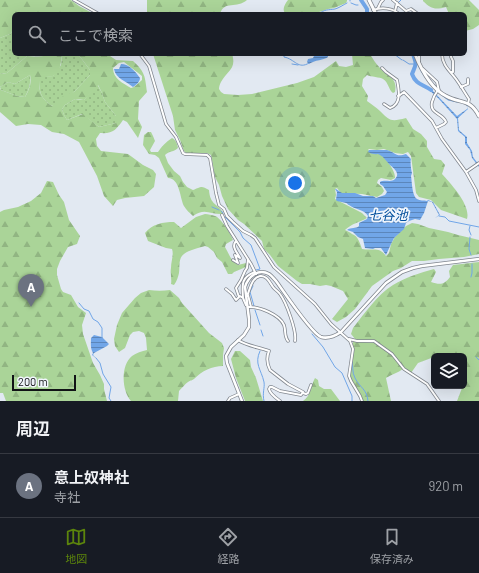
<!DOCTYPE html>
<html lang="ja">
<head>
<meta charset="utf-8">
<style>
	:root { --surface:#171b24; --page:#20242c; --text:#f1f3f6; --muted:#9ea1a6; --line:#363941; --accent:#5c850c }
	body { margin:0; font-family:Barlow,"Noto Sans JP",sans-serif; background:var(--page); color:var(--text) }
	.controls { position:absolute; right:12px; bottom:12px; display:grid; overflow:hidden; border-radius:6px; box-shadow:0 4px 16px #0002 }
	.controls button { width:36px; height:36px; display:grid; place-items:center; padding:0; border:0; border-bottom:1px solid var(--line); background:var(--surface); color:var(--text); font:20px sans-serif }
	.scale { position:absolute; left:12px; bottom:10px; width:64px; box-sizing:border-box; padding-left:4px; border:2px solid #111316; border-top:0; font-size:11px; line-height:14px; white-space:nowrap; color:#111316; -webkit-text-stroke:3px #f1f6fd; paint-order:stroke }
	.you { position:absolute; left:295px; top:183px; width:14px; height:14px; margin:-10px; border:3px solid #fff; border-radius:50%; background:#1a73e8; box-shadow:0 0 0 6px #1a73e833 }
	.badge { display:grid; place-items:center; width:26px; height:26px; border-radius:50%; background:var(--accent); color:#fff; font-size:13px; font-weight:700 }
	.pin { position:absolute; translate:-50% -33px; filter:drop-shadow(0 1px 2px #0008) }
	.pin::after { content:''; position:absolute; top:21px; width:14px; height:12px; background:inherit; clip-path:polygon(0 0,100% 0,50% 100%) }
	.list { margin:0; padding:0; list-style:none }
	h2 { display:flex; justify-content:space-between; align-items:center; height:52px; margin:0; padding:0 16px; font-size:17px }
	h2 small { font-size:13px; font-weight:400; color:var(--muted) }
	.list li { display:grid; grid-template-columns:26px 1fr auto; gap:12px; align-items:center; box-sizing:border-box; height:64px; padding:0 16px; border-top:1px solid var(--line) }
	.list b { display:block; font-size:15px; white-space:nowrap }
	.list p { margin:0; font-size:13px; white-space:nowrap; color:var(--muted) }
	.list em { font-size:13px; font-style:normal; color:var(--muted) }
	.icon { flex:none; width:22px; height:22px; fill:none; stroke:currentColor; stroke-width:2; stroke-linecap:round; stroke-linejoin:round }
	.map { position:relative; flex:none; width:479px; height:401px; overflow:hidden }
	.search { position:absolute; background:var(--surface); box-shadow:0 4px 16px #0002; left:12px; right:12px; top:12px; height:44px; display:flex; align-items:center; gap:10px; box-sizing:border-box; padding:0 14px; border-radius:6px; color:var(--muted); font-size:15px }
	.sheet { height:116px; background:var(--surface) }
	nav { display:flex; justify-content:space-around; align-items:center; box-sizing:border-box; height:56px; border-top:1px solid var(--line); background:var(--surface); font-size:11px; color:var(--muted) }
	nav a { display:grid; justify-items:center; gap:2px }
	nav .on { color:var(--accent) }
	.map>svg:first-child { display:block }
	.grass { fill:url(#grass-dots) }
	.forest { fill:url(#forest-firs); fill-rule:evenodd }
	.water { fill:url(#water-rules) }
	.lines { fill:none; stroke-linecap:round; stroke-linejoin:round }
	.stream { stroke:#71a6e8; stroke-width:1 }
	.river { stroke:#71a6e8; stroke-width:4 }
	.minor-casing { stroke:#80868e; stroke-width:3.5 }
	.tertiary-casing { stroke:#80868e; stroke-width:4 }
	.secondary-casing { stroke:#80868e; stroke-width:4.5 }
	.minor { stroke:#fff; stroke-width:2 }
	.tertiary { stroke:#fff; stroke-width:2.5 }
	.secondary { stroke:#fff; stroke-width:3 }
	.labels { text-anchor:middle; stroke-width:3.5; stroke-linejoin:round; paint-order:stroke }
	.water-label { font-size:13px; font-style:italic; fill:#004e9c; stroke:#f1f6fd }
</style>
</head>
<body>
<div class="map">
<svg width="479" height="401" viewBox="0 0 479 401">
	<defs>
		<pattern id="grass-dots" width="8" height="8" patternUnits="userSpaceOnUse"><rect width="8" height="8" fill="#aad498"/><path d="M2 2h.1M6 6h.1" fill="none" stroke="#91b582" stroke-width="1.8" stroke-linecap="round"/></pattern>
		<pattern id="forest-firs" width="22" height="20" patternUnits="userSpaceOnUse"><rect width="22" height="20" fill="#aad498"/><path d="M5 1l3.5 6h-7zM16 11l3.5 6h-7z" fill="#91b582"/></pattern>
		<pattern id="water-rules" width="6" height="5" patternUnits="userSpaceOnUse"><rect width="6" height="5" fill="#71a6e8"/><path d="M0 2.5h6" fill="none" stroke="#5b86bb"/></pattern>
	</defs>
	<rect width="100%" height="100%" fill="#e2e9f2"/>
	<path class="grass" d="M14 29V54H43V57L35 56H27L7 73 0 74V38L10 34Z
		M62 54H78L90 70V75L74 92 52 106C40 98 39 91 39 77L53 76 61 65Z
		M30 75C31 83 29 90 25 97L17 96 1 90 0 87 8 82 15 84Z
		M97 84 102 93 105 102 116 116V123L99 127 82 114 67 120 64 115 62 109 65 105 75 99 80 100H84Z"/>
	<path class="forest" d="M0 0H71L79 6 94 14H14V29L10 34 0 38Z
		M147 0H247C237 9 224 0 220 14H147Z
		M288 0H347V1L346 3 334 8 328 9 313 14H286C281 10 285 4 288 0Z
		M423 0H469L479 10V25L473 29 465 31V14H449L446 7C435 10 431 9 423 1Z
		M43 54H62C61 61 61 72 53 76 49 77 43 77 39 78 39 91 40 98 52 106 58 100 65 93 74 92L90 75V70L78 54H107L116 60 133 61C145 72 145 76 147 92L139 101 138 119 142 127 138 138 127 122 123 120C116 130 113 134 100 133L96 139 97 146 101 151 128 154 143 165 153 170 156 174 154 187 144 196 125 198 117 200 113 206 104 196 97 176 79 142 64 134 52 132 41 125 28 124 16 126 0 112V88L1 90 17 96 25 97C29 90 32 83 30 75L15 84 8 82 0 87V74L7 73 27 56 43 57ZM124 62 142 76V80L134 87 131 88C123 83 113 79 113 68L119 63ZM98 85 102 93 105 102 116 116V123L99 127 83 114 67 120 64 115 62 109 65 105 75 99 84 100Z
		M153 54H232C237 69 227 71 221 82 220 84 219 86 219 89L221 92 224 94 238 95 252 94 297 83 314 77 336 61 339 66 346 67 353 65 352 54H370C373 59 376 64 380 68 387 77 398 77 395 92L393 93C388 89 389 83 383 79 380 77 371 77 367 75L363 79 362 86 368 96 367 101C371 104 376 107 380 111 390 121 391 122 406 118L413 129 421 134 427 141V147L434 159 441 160 445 165 442 174C451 184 471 205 467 219L441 210 431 200 419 197 416 193 411 156 408 152 403 154 395 153 384 149 377 150 369 149 368 150C371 152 373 151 377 152 384 155 396 171 395 178L391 180 381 178 378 180 377 183 382 187 384 191 382 194 377 197 362 194 341 193 337 188 335 189 336 195 335 199 362 213 367 218C360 222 351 224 345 230 347 231 350 232 352 234 358 236 360 243 362 249 373 251 379 246 386 256L389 253 391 244 395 237 406 226 412 223 418 224 429 228 448 232 458 235 475 239 479 240V254L464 257 439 259 424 261H412L401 268 393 271 372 286 355 309 346 317 337 322 332 319 348 299 343 291 331 286 326 285 320 286 310 284H302L297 281 278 266 270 255 264 249 262 241 244 224 238 220 228 209 222 196 219 185 215 177 212 160 211 155 207 153H186L184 151 180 140 175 130 173 116Z
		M148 132H151L153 136 155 141 150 150 151 152H158C162 146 166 142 172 138 176 140 177 143 178 148 174 152 169 151 165 155L168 163 174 171 180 176 183 182 187 187 193 190C201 187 201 185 209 190 210 204 216 203 223 212V214C211 215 205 207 193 216 190 213 186 210 184 206 180 199 180 178 168 178L159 158 155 155 149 154 143 145 144 135Z
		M47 181 53 182 59 195 64 202 69 220 80 236 77 244 68 247 60 261 57 269V275L61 289 63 292 71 295 78 307 86 313 82 325 83 334 93 363 100 375 104 384V389L107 401H6L3 393H0V212L4 210 18 207 31 201 41 193Z
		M205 214C208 214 212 215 215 216 221 218 231 234 233 240L226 244 225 247C229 254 231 261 238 265L246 263V267L234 272 232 274H228L222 262 217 258 214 252 208 247 205 246C199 248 189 250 184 254 178 258 180 267 179 273 178 277 177 281 174 285L171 284C172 279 170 273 171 268 171 261 174 255 172 249L166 248 148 241 145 233C152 224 163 222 174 222L181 228 196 217Z
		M479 262V401H457L462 388V386H464V356H434V357L418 363 411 373C398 364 390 345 372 341 367 339 362 341 356 340L351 334 353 328C365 313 377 295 393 285 406 277 420 273 434 269L436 272 431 282C440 285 444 285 450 277L449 271 453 265Z
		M149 290C156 291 163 291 170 290L179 298 182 303 209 333 222 343 224 348 223 355V366C212 366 202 371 194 379 190 382 192 379 188 382 185 384 182 388 179 391L178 401H131C122 391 120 366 132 356 136 353 142 351 147 350L146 338 144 333 139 331 133 332 130 335 125 348 119 352 115 346 114 339 117 325 122 313 135 298 141 293Z
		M353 341 375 343 391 354 403 369C398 373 392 374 386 378L391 401H363L352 381 350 375 353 351Z
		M235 351H240L250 360 251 367 256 378 263 401H245L236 378 231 359Z
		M315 378 318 380 319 386 324 389H331L340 401H303C311 396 311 385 315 378Z"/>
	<path class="water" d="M315 54H328C328 55 328 56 328 57 325 60 314 60 309 64L307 62 308 59 313 58Z
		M121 64C129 64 136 72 140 78 140 82 136 85 133 87 126 81 116 79 114 69H119Z
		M426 86 431 89 457 116 467 109 468 108 466 105H467L468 109 458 118 459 130 461 132 467 137V143L472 151 473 157 479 165V167L472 158 470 150 465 144V137L458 131 457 119 438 98 428 89 426 88Z
		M369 150C373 150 384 150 387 150 395 152 396 158 406 154L411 159C410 161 411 170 412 173L411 176C412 182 412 196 417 199 420 201 424 200 427 201L428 200 433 202 440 215 435 218 439 215 432 202 428 201 424 213 420 220 415 219 409 221 406 223 404 229 394 238 391 244 386 255 381 248H375L373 249 365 248 363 239 358 237 353 232 347 230C351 227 356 229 359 226V223L367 219 368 216C364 209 355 210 349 205 348 205 347 203 346 203 344 202 339 202 337 201L336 200 337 192 335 189H336L342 193H355L363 196H373L376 198 385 195 387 192 383 186 380 184V182C385 179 391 183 395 179 401 173 393 168 389 164 386 161 384 157 380 155 376 153 379 155 374 154 372 154 370 153 368 152Z
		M94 335 102 337 109 344 107 346 94 353 93 355 97 359 92 355 93 353C90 348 91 343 91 338Z"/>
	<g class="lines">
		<path class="stream" d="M350 0V1
			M351 3 356 5H358
			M398 3 401 0
			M319 14C324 9 329 10 335 9 339 8 343 5 347 3
			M284 54V57C295 59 298 70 309 63
			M394 54 402 60
			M403 60 409 64H415
			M292 64 298 65
			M418 65 420 69
			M421 71 425 77
			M439 93 448 100 457 102
			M212 207 219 210
			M221 211 223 213
			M439 216 445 217 449 221 479 227
			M225 217 240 232 243 238 251 245 260 269 256 270 255 271
			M470 226 469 230 471 235
			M470 237 469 249 471 255
			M471 277 472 273V264
			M253 286 250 292 254 306
			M79 303 84 309 89 311 93 319 98 322 102 328V338
			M255 310 260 325
			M261 330 263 336
			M312 334 323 347 335 367 342 373 352 396V401
			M260 351C254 364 261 369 264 382 265 388 262 393 264 401
			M476 357 479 360
			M96 358 100 363 103 374 111 387 109 398 111 401
			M352 358C353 365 352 373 355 378 360 388 367 389 368 401"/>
		<path class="river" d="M361 0 367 9V14
			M413 54C417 65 416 64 412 74 416 85 423 84 431 90"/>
		<g class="minor-casing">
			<path id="minor" d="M74 0 99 14
				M393 0 406 11 411 9 418 14
				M378 8 381 2 383 0
				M373 10C382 7 393 8 399 14
				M395 11 397 3
				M140 54 149 66 166 124 176 137 183 153 185 154 207 155 210 158 216 193 219 205 224 209 227 216 233 222 243 231 251 235 255 238 274 267 315 304 331 324 350 341 353 349 349 376 351 381 360 396 362 401
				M419 54V63
				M442 54C442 65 450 71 456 79 461 86 465 93 469 99L468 104
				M382 68 386 72 397 80C399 90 402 104 390 108L384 104
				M423 69 437 82 439 91
				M451 72H453V61L451 57V54
				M461 87 468 84V79
				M398 96 400 95 404 92 432 121 442 139 466 172 476 190 479 201
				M436 128 444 124 446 122C443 113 429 114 432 102 433 98 435 94 438 90
				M466 172 479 163
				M222 215 227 226 251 264 256 274
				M233 260 238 263 235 255 240 258C237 252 231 247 236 241
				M226 289 232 294 236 300 240 296 243 298 246 305
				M248 295 251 307
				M247 296C250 290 251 278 260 276 267 275 270 283 273 287 275 290 278 291 280 294 286 302 297 331 295 341
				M239 297 236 288 241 280 245 271 247 268 248 259
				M243 298C242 285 241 277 255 272
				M248 307C259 306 280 315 284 325 286 331 284 336 288 341
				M349 339 357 341H374L378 344 392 354 404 369 427 384 439 401
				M238 340C247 346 258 347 269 351 266 358 267 364 270 370L288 384 303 392 301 395 280 391 272 387H270L269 389C270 394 276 398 280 401
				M303 393 306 394 308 393 311 385
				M228 401 230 398 239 394"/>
		</g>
		<g class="tertiary-casing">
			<path id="tertiary" d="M242 401 227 363 226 356 231 347 244 335 249 327V319L245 287C248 277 258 268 269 274 272 276 274 279 276 281 284 292 311 333 321 337 328 339 335 336 341 332L386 283 402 272 413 268 422 266 479 259"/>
		</g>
		<g class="secondary-casing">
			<path id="secondary" d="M369 0 376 14
				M415 54C421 69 430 88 446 96 460 104 470 98 479 116"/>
		</g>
		<use href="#minor" class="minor"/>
		<use href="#tertiary" class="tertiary"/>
		<use href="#secondary" class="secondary"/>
	</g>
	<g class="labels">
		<g class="water-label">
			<text x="388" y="220">七谷池</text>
		</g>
	</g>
</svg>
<div class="controls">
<button><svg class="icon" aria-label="layers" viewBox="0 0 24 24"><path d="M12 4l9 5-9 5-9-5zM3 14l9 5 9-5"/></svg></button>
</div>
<div class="scale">200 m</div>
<div class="you"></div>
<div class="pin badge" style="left:31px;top:307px;background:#6b7280">A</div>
<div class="search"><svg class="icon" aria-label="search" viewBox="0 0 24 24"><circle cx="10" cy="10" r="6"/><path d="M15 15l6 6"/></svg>ここで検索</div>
</div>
<section class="sheet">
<h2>周辺<small></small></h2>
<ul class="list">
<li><span class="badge" style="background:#6b7280">A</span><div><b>意上奴神社</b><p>寺社</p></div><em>920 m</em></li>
</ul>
</section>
<nav>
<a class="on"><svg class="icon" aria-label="map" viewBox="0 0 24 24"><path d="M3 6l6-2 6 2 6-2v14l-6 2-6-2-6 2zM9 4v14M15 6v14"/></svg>地図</a>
<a><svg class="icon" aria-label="directions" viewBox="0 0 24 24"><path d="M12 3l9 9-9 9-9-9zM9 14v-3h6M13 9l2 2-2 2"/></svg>経路</a>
<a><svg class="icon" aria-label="saved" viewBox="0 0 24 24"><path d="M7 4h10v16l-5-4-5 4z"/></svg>保存済み</a>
</nav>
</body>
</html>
